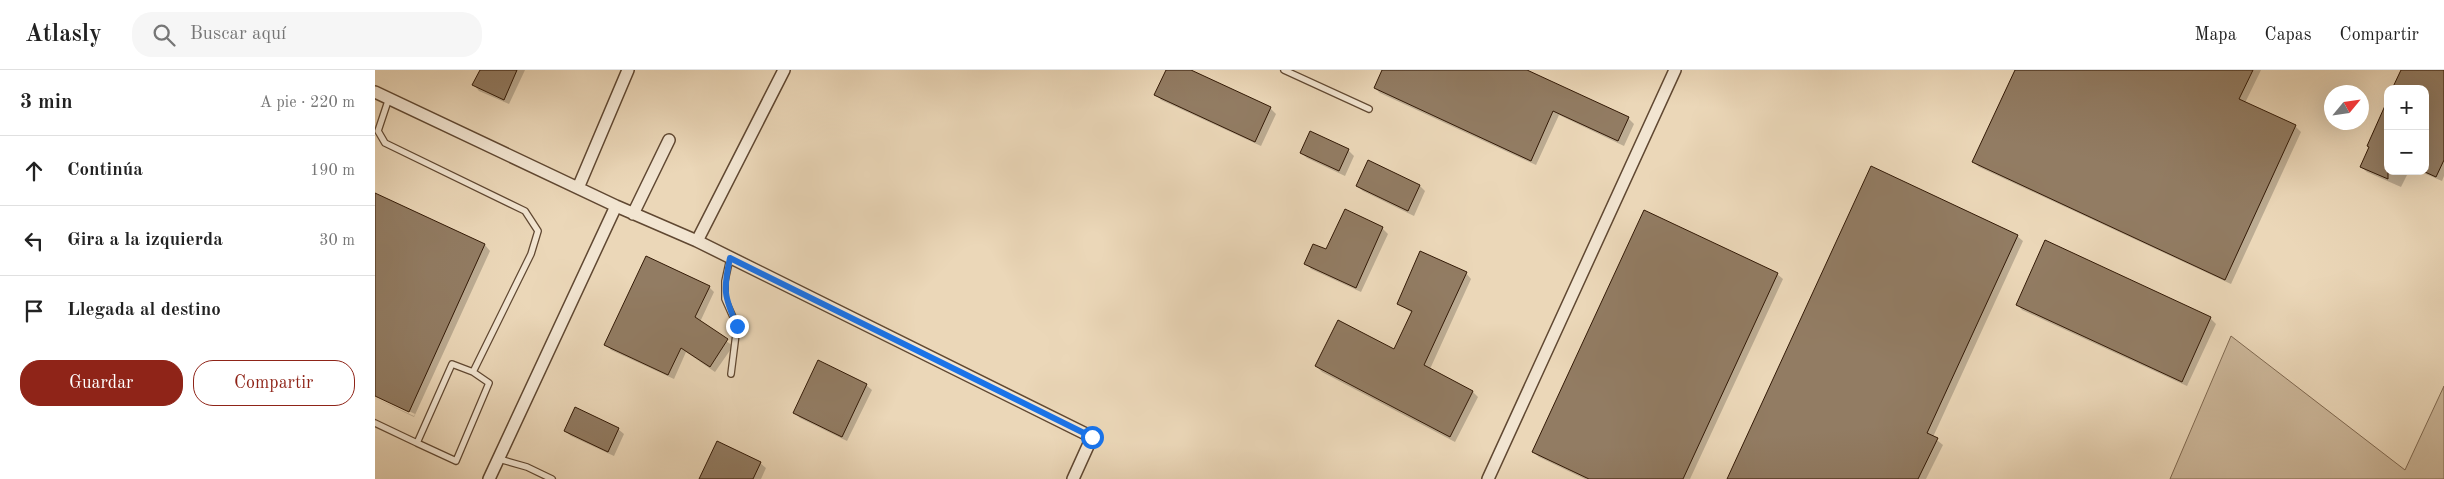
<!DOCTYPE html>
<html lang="es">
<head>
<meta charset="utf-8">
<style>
	:root { --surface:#fff; --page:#f6f6f6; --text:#222; --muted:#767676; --line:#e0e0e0; --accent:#8f2418 }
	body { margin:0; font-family:"Old Standard TT",serif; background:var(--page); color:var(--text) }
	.controls { position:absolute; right:15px; top:15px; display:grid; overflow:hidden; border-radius:10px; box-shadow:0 5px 20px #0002 }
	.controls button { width:45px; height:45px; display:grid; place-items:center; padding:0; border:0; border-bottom:1px solid var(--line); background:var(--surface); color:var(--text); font:25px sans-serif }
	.compass { position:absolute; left:1949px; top:15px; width:45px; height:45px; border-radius:50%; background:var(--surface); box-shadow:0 5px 20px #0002; rotate:61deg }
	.stop { position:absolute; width:15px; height:15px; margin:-11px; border:4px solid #1a73e8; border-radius:50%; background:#fff }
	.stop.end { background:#1a73e8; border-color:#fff; box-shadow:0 1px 5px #0008 }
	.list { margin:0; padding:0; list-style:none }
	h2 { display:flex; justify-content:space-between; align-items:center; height:65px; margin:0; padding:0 20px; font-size:21px }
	h2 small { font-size:16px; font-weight:400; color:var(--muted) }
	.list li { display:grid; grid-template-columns:32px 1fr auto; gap:15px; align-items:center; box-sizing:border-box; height:70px; padding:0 20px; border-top:1px solid var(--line) }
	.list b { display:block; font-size:19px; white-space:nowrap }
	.list em { font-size:16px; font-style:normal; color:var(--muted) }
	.actions { display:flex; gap:10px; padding:15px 20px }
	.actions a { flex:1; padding:11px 0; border:1px solid var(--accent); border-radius:20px; text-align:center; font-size:18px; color:var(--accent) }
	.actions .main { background:var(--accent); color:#fff }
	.icon { flex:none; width:28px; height:28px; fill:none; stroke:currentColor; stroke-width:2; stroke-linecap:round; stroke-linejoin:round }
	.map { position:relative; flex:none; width:2069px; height:409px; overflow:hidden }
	header { display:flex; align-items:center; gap:30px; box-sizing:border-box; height:70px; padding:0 25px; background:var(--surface); border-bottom:1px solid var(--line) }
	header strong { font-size:24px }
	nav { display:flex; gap:28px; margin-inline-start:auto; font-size:18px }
	.search { width:350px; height:45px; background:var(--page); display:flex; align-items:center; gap:12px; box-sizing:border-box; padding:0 18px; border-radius:20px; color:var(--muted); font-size:19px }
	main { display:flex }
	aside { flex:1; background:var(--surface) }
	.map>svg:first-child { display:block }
	.green { fill:#ccb79a; stroke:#7f6850 }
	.shadow { fill:#0003 }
	.building { fill:#927c63; stroke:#321906 }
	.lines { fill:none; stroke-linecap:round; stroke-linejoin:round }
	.service-casing { stroke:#604832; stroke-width:8 }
	.minor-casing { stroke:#604832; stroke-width:14 }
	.service { stroke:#f2e5d1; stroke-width:5.5 }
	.minor { stroke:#f2e5d1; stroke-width:11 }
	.route { stroke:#1a73e8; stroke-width:6 }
</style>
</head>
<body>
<header>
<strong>Atlasly</strong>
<div class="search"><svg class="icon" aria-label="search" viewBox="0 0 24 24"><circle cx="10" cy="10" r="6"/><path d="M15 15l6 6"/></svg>Buscar aquí</div>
<nav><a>Mapa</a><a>Capas</a><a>Compartir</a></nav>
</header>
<main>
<aside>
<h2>3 min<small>A pie · 220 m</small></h2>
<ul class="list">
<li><svg class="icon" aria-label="ahead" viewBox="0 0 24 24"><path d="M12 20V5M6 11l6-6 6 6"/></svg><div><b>Continúa</b></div><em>190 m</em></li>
<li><svg class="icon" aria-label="left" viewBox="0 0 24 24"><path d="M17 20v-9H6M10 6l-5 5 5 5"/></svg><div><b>Gira a la izquierda</b></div><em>30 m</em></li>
<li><svg class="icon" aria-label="arrive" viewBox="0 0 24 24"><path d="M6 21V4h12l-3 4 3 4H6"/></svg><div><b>Llegada al destino</b></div></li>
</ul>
<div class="actions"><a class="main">Guardar</a><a>Compartir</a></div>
</aside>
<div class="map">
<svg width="2069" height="409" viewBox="0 0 2069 409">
	<rect width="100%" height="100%" fill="#ebd7b8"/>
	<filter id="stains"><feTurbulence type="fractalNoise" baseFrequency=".004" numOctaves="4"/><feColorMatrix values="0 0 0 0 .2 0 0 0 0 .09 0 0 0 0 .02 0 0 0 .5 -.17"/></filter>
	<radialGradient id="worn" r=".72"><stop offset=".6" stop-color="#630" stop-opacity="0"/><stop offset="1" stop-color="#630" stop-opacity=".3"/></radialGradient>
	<path class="green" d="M1856 266 2030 400 2069 316V409H1795Z"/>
	<path class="shadow" d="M106 0H150L134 34 104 21 99 15Z
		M792 0H813L895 38 901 44 886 76 786 30 781 24Z
		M1008 0H1149L1253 48 1259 54 1249 76 1184 45 1161 95 1005 23 1000 18Z
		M1641 0H1886L1870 33 1920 56 1926 62 1856 214 1604 97 1598 92Z
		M2027 0H2069V106L2067 111 2044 101H2050V19Z
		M973 80 979 86 970 106 932 88 926 83Z
		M994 91 1045 116 1050 121 1039 146 988 121 982 116Z
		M1986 97 2013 101H2034L2026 117 1992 102Z
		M0 124 110 175 115 181 39 347 0 328 39 346 40 344 0 325Z
		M970 141 1007 158 1013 164 986 222 936 199 931 193 951 181Z
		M1642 166 1648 171 1558 367 1568 375 1551 409H1354Z
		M1091 203 1096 209 1055 299 1098 322 1103 327 1080 372 947 302 941 296 1020 281 1037 243 1023 233Z
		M1402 204 1408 209 1315 409H1210L1164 387 1158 382Z
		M334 217 339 222 325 252 358 276 340 302 311 282 299 309 236 280 231 274Z
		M1642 234 1835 248 1841 254 1812 316 1647 240Z
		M491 315 497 320 472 371 425 348 419 342Z
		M243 359 249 364 239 386 196 366 190 361Z
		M385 393 391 398 386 409H325Z"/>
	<path class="building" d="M105 0H142L129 30 97 15Z
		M791 0H816L896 37 880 72 779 25Z
		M1007 0H1152L1254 47 1243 71 1178 41 1156 91 999 18Z
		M1640 0H1878L1864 29 1921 55 1850 210 1597 92Z
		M2026 0H2069V90L2061 107 2050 102V19H2017Z
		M2013 29V109L1985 97 1994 77 1992 76Z
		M935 61 974 79 964 101 925 83Z
		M993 90 1045 115 1033 141 981 116Z
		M1496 96 1643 165 1552 363 1563 368 1543 409H1352Z
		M0 123 110 174 34 342 0 326Z
		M970 139 1008 157 981 218 929 194 938 174 951 179Z
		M1269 140 1403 203 1308 409H1214L1157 382Z
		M1670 170 1836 247 1807 312 1641 235Z
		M1045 181 1092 202 1049 295 1098 321 1075 367 940 296 963 250 1019 279 1037 241 1022 234Z
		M271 186 335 216 320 247 353 269 335 297 306 278 293 305 229 275Z
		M443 290 492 314 467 367 418 343Z
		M200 337 244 358 233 382 189 361Z
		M342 371 386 392 378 409H324Z"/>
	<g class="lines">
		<g class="service-casing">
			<path id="service" d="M909 0 994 39
				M355 188 350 211V229L362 256 356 304
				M0 353 42 373 77 294 98 302 156 184 163 161 150 141 10 73 3 61 14 28
				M42 373 81 391 114 313 98 302
				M124 389 152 397 177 409"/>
		</g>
		<g class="minor-casing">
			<path id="minor" d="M0 22 241 136 322 171 717 367 698 409
				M203 118 253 0
				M258 144 294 70
				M322 171 409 0
				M114 409 241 136
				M1113 409 1300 0"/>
		</g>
		<use href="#service" class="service"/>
		<use href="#minor" class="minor"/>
	</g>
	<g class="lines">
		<path class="route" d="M362 256C349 226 348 220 355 188L717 367"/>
	</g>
	<rect width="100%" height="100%" filter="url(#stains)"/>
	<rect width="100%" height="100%" fill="url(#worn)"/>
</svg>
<div class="controls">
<button>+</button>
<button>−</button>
</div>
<svg class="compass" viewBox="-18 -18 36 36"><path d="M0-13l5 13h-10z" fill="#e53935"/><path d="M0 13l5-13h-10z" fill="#767676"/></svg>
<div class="stop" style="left:717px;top:367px"></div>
<div class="stop end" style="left:362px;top:256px"></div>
</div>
</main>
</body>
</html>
